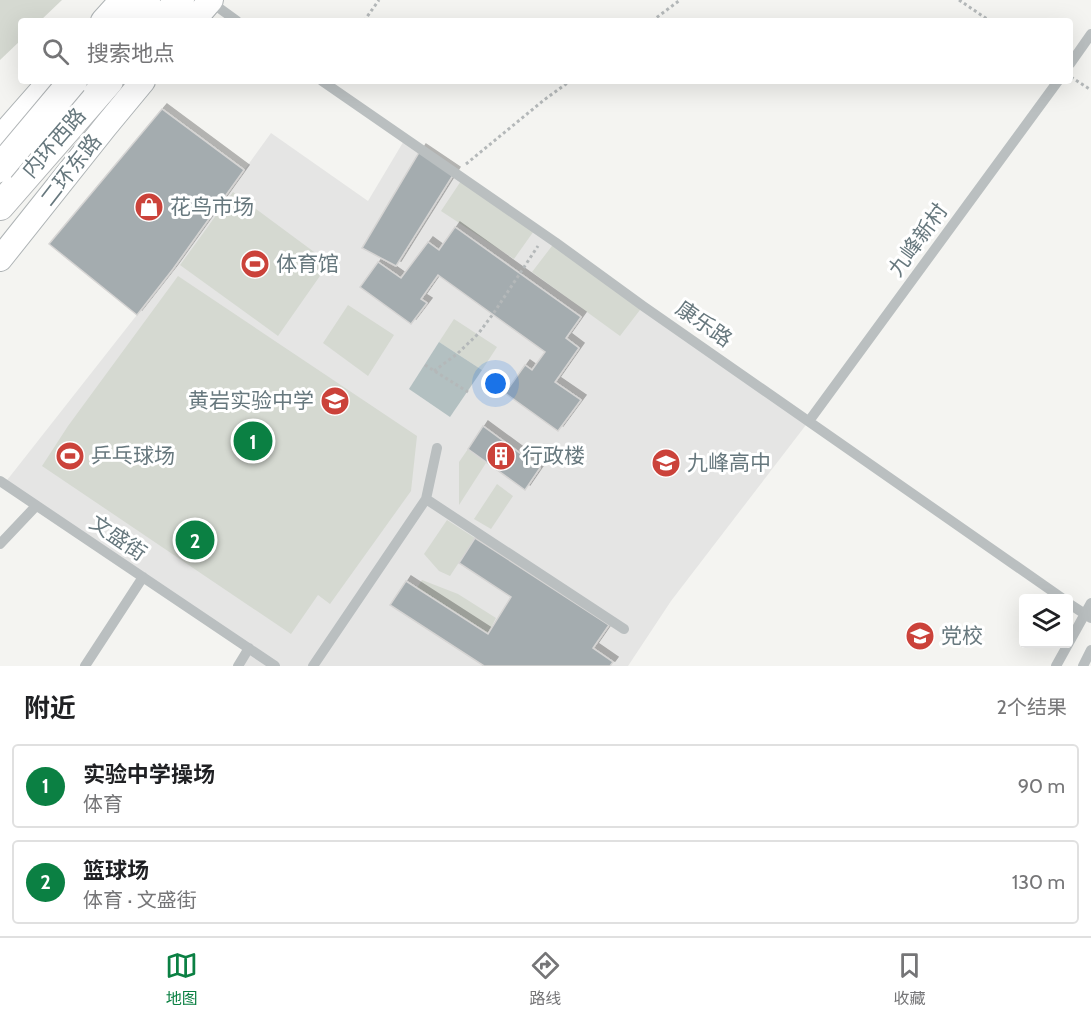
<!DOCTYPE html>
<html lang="zh">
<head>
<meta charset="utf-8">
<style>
	:root { --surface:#fff; --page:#f2f2f2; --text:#202124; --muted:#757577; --line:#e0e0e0; --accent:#0b8043 }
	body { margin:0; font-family:Cabin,"Noto Sans SC",sans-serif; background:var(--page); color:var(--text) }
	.controls { position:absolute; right:18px; bottom:18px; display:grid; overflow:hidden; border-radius:6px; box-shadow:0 6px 24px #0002 }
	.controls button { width:54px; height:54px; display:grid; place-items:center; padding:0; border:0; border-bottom:2px solid var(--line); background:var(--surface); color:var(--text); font:30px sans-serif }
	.you { position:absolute; left:496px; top:384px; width:21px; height:21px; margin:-15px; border:4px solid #fff; border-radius:50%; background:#1a73e8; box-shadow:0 0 0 9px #1a73e833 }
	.badge { display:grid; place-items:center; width:39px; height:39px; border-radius:50%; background:var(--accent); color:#fff; font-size:20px; font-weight:700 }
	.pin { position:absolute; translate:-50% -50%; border:3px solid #fff; box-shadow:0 2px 6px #0006 }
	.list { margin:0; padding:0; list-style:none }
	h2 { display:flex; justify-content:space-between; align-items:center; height:78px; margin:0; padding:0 24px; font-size:26px }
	h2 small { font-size:20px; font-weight:400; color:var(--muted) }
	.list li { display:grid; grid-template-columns:39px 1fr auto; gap:18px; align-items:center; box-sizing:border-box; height:84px; margin:0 12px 12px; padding:0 12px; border:2px solid var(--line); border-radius:6px }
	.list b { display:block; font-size:22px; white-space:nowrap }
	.list p { margin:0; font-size:20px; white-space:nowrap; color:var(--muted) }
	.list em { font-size:20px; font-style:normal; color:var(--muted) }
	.icon { flex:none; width:33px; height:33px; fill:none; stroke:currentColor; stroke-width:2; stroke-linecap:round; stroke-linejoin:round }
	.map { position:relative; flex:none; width:1091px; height:666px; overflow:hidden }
	.search { position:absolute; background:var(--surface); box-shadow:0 6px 24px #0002; left:18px; right:18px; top:18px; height:66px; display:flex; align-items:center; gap:15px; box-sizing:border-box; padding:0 21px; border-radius:6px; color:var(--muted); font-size:22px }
	.sheet { height:270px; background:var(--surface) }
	nav { display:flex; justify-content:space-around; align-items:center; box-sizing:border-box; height:84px; border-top:2px solid var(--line); background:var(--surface); font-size:16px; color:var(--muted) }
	nav a { display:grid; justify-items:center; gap:3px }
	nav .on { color:var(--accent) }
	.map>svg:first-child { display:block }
	.built { fill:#e5e5e4 }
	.green { fill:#d5d9d1 }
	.water { fill:#b3c0c1 }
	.building { fill:#a4acaf; stroke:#d6d5d4; stroke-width:1.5; filter:url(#shadow) }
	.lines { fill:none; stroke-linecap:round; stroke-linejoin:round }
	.major-casing { stroke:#aeb3b5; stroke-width:26 }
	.highway-casing { stroke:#b0b4b6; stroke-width:30 }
	.path { stroke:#b4b8b9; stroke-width:3; stroke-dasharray:3 3; stroke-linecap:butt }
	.minor { stroke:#babfc0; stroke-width:10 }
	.major { stroke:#fff; stroke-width:24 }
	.highway { stroke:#fff; stroke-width:28 }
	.highway-bridge-casing { stroke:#b0b4b6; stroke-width:30; stroke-linecap:butt }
	.highway-bridge { stroke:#fff; stroke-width:28 }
	.labels { text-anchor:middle; stroke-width:6; stroke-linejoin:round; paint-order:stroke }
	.street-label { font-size:21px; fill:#67787e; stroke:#fff }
	.poi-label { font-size:21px; fill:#67787e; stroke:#fff; text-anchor:start }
</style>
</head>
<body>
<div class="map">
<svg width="1091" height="666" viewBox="0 0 1091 666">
	<defs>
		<filter id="shadow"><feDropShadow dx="5" dy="-5" stdDeviation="0" flood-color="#0004"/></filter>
	</defs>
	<rect width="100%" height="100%" fill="#f4f4f1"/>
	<path class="built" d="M271 133 368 201 405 139 809 421 671 601 628 666H238L248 648 4 484 173 269Z"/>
	<path class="green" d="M0 0H62L40 21H21V40L0 60Z
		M463 178 536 228 514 259 441 211Z
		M233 192 329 263 278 336 180 265Z
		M555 242 643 306 620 336 532 272Z
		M178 276 417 436 411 491 330 604 318 595 291 634 42 466 68 426Z
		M348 305 394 335 368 376 323 343Z
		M454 319 497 347 482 370 439 342Z
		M468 449 486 463 459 505V462Z
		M497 484 513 496 491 529 474 519Z
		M447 520 475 538 450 576 439 571 424 554Z
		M422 580 458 594 496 618 488 634 417 588Z"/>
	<path class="water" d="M439 342 482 370 450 417 409 389Z"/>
	<path class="building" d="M162 109 244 170 173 269 137 315 49 244Z
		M421 149 455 172 396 266 362 248Z
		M455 227 581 317 566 338 579 348 555 382 581 400 558 431 505 393 525 365 532 370 545 352 438 275 421 299 427 303 411 324 360 287 378 262 401 278 428 242 439 250Z
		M483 426 540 468 525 490 468 449Z
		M475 538 609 625 593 648 613 662 610 666H484L390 605 406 581 488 634 511 597 459 563Z"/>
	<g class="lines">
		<g class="major-casing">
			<path id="major" d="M103 21 122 0
				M193 21 211 0
				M0 138 50 81
				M0 259 105 127 143 81"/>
		</g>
		<g class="highway-casing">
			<path id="highway" d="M127 21 146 0
				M161 21 180 0
				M0 206 109 81"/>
		</g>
		<path class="path" d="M959 0 990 21
			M364 21 379 0
			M652 21 680 0
			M1071 77 1091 90
			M466 164 544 100 570 81
			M425 365 468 392
			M434 371 457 354 478 334 493 314 538 246"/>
		<path class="minor" d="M208 0 237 21
			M1070 64 1091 34
			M322 81 555 242 643 306 1062 598
			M809 421 1058 81
			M0 481 275 666
			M426 499 624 629
			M0 544 36 506
			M1068 603 1091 618
			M85 666 143 577
			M238 666 249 648
			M313 666 426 499 437 448
			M1056 666 1091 603
			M1083 666 1091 650"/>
		<use href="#major" class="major"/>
		<use href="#highway" class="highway"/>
		<g class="highway-bridge-casing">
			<path id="highway-bridge" d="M0 168 73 81"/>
		</g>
		<use href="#highway-bridge" class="highway-bridge"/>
	</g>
	<defs>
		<g id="shop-disc" transform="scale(1.5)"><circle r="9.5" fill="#cb423a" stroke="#fff"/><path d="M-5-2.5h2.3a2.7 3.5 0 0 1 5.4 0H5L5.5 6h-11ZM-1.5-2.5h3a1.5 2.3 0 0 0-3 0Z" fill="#fff"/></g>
		<g id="stadium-disc" transform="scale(1.5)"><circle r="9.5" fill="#cb423a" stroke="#fff"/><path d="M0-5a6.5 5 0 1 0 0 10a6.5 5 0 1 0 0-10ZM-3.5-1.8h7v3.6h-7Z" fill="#fff"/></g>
		<g id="school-disc" transform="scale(1.5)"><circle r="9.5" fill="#cb423a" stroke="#fff"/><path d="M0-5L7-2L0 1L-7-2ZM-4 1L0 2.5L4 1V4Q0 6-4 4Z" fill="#fff"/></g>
		<g id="building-disc" transform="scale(1.5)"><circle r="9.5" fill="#cb423a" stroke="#fff"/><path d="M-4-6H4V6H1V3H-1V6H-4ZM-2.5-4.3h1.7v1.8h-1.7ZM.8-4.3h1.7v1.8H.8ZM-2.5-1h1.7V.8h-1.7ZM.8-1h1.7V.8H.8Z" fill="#fff"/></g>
	</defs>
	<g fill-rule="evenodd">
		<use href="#shop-disc" x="149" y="207"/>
		<use href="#stadium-disc" x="255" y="264"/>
		<use href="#school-disc" x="335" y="401"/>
		<use href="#stadium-disc" x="70" y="456"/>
		<use href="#building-disc" x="501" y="456"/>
		<use href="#school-disc" x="666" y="463"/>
		<use href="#school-disc" x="920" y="636"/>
	</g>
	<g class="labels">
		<g class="street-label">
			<text transform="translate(54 143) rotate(-49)" y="7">内环西路</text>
			<text transform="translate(71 170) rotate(-52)" y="7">二环东路</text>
			<text transform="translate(918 240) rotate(-54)" y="7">九峰新村</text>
			<text transform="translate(704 324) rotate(35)" y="7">康乐路</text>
			<text transform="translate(118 538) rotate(34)" y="7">文盛街</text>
		</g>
		<g class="poi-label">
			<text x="170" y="214">花鸟市场</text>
			<text x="276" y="271">体育馆</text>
			<text x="314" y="408" text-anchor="end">黄岩实验中学</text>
			<text x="91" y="463">乒乓球场</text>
			<text x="522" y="463">行政楼</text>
			<text x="687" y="470">九峰高中</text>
			<text x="941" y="643">党校</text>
		</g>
	</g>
</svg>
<div class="controls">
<button><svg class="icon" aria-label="layers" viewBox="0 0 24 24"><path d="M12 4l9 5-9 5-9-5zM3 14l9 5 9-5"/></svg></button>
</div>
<div class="you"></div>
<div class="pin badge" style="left:253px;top:441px">1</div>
<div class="pin badge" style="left:195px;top:540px">2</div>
<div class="search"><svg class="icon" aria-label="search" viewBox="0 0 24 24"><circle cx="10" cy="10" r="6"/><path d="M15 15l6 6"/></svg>搜索地点</div>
</div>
<section class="sheet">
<h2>附近<small>2个结果</small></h2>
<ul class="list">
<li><span class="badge">1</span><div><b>实验中学操场</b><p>体育</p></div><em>90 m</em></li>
<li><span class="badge">2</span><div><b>篮球场</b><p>体育 · 文盛街</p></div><em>130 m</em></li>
</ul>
</section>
<nav>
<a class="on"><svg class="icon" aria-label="map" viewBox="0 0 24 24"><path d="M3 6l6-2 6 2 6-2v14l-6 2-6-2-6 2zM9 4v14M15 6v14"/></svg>地图</a>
<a><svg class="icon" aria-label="directions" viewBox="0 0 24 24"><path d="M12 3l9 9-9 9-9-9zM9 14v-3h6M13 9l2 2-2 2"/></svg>路线</a>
<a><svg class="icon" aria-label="saved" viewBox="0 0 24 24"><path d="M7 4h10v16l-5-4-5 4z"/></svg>收藏</a>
</nav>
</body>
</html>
